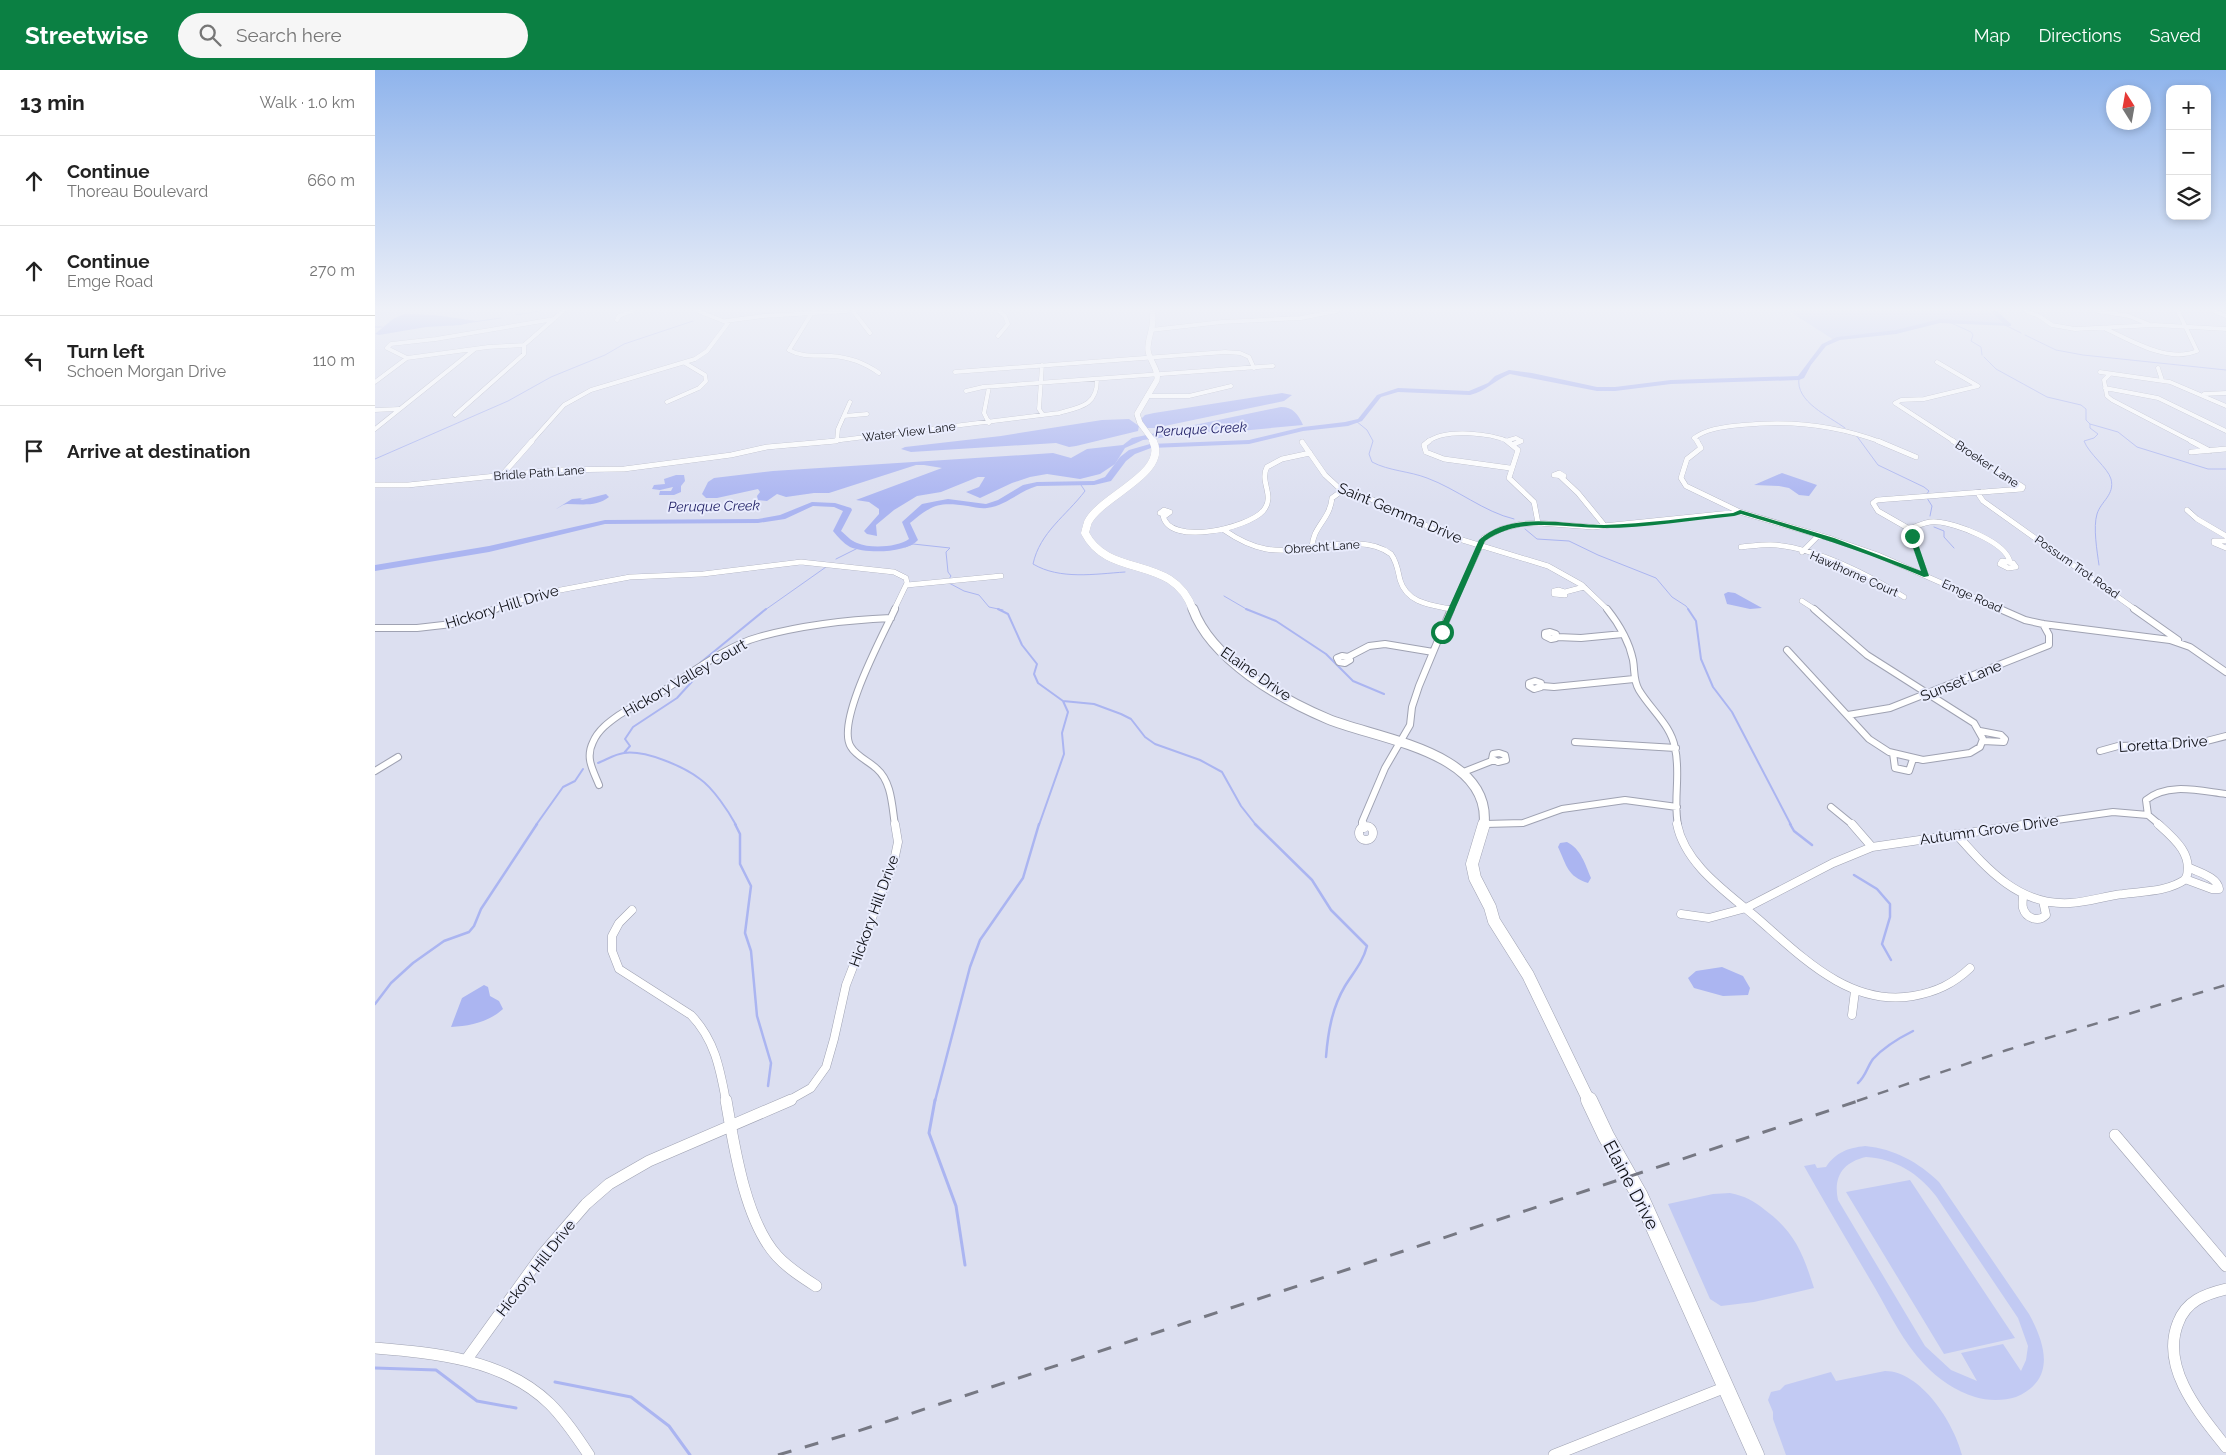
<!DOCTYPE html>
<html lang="en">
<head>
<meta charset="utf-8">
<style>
	:root { --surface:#fff; --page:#f6f6f6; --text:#222; --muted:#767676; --line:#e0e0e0; --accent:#0b8043 }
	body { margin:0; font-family:Raleway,sans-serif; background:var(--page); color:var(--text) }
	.controls { position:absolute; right:15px; top:15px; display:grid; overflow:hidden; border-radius:10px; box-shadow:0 2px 8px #0003 }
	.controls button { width:45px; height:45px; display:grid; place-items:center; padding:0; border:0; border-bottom:1px solid var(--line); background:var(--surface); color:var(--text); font:25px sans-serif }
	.compass { position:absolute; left:1731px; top:15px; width:45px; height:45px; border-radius:50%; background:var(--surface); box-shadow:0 2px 8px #0003; rotate:349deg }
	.stop { position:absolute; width:15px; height:15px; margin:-11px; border:4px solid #0b8043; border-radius:50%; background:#fff }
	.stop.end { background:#0b8043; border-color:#fff; box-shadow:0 1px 5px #0008 }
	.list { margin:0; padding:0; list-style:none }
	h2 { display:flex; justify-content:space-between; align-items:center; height:65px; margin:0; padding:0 20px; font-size:21px }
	h2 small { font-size:16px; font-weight:400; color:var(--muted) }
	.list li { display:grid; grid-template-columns:32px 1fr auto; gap:15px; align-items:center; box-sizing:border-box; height:90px; padding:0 20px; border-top:1px solid var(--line) }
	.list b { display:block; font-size:19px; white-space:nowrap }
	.list p { margin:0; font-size:16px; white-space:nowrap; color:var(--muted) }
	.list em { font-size:16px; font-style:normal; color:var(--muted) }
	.icon { flex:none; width:28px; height:28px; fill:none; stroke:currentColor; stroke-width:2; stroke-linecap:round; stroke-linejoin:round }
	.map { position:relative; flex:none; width:1851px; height:1385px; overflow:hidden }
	header { display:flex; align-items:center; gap:30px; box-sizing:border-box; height:70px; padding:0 25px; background:var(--accent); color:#fff }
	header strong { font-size:24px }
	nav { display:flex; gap:28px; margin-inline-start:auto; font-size:18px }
	.search { width:350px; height:45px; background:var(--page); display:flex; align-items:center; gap:12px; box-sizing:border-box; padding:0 18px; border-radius:28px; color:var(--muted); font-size:19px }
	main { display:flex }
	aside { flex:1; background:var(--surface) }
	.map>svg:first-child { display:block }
	.green { fill:#c2caf3; fill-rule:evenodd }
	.water { fill:#abb5f1 }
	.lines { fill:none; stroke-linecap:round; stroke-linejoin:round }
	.stream-far3 { stroke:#abb5f1; stroke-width:1 }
	.stream-far2 { stroke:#abb5f1; stroke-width:2 }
	.stream-far1 { stroke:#abb5f1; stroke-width:2.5 }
	.stream { stroke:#abb5f1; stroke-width:3 }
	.river { fill:#abb5f1; fill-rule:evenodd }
	.street-far4-casing { stroke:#9fa2b2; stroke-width:4.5 }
	.street-far3-casing { stroke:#9fa2b2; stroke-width:5.5 }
	.street-far2-casing { stroke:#9fa2b2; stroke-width:8 }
	.street-far1-casing { stroke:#9fa2b2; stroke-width:9 }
	.street-casing { stroke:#9fa2b2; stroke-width:12 }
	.secondary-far4-casing { stroke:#9fa2b2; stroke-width:6 }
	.secondary-far3-casing { stroke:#9fa2b2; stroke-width:8 }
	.secondary-far2-casing { stroke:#9fa2b2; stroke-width:11 }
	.secondary-far1-casing { stroke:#9fa2b2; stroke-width:13 }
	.secondary-casing { stroke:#9fa2b2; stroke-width:17 }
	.street-far4 { stroke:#fff; stroke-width:4 }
	.street-far3 { stroke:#fff; stroke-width:5 }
	.street-far2 { stroke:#fff; stroke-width:6 }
	.street-far1 { stroke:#fff; stroke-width:8 }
	.street { stroke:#fff; stroke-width:11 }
	.secondary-far4 { stroke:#fff; stroke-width:5.5 }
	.secondary-far3 { stroke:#fff; stroke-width:8 }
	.secondary-far2 { stroke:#fff; stroke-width:9 }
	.secondary-far1 { stroke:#fff; stroke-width:12 }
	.secondary { stroke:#fff; stroke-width:16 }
	.rail-far1 { stroke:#767883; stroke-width:2.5; stroke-dasharray:11 11; stroke-linecap:butt }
	.rail { stroke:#767883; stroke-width:3; stroke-dasharray:14 14; stroke-linecap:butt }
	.route { fill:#0b8043 }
	.labels { text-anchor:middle; stroke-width:4; stroke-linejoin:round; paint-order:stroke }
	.far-street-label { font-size:12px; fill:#0e0f14; stroke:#e9ecfd }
	.far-water-label { font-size:14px; font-style:italic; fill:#232367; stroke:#e9ecfd }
	.street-label { font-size:15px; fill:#0e0f14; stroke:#e9ecfd }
	.near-street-label { font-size:18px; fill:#0e0f14; stroke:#e9ecfd }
</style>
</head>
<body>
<header>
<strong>Streetwise</strong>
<div class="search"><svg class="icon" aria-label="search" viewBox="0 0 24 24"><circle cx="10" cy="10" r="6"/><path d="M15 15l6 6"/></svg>Search here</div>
<nav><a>Map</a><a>Directions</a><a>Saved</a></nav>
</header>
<main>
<aside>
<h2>13 min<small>Walk · 1.0 km</small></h2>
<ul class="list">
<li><svg class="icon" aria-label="ahead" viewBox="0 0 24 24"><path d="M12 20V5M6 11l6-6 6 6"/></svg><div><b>Continue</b><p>Thoreau Boulevard</p></div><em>660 m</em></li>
<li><svg class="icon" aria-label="ahead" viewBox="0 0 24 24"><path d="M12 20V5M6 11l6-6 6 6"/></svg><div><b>Continue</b><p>Emge Road</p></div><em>270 m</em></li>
<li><svg class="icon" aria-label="left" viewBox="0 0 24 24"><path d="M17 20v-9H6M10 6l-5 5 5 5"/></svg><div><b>Turn left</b><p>Schoen Morgan Drive</p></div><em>110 m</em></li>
<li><svg class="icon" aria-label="arrive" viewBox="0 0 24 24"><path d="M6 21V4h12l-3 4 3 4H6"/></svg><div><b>Arrive at destination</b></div></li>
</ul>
</aside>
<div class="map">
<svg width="1851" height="1385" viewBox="0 0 1851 1385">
	<rect width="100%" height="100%" fill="#dcdff0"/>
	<path class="green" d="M1414 241H1614L1630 250 1632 255 1561 252 1513 262 1471 266 1459 270Z
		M1490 1076C1520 1079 1543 1092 1564 1112L1654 1244C1671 1275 1681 1310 1641 1327 1629 1331 1612 1331 1600 1327 1581 1321 1563 1309 1549 1294 1528 1272 1515 1244 1500 1218 1476 1177 1452 1137 1429 1096L1440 1094 1442 1098 1451 1097C1461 1082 1473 1078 1490 1076ZM1491 1087C1521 1089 1543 1103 1561 1126L1643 1248 1653 1276 1651 1290 1646 1301 1628 1274 1586 1283 1602 1311 1576 1300 1550 1276 1463 1130C1458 1107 1468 1092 1491 1087Z
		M1535 1110 1640 1268 1569 1284 1471 1122Z
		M1355 1123C1370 1126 1379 1131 1390 1140 1420 1162 1428 1184 1439 1218L1379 1232 1346 1236 1335 1229 1293 1134 1338 1124Z
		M1510 1301C1546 1301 1579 1353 1587 1385H1411L1398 1349V1342L1393 1330 1396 1322 1405 1320 1410 1315 1456 1302 1461 1311Z"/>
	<path class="water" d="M29 244 60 245 101 251 86 255 51 257 4 265 0 264 18 249Z
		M907 323 917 325 909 331 780 358H771L765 350 770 345 779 343Z
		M906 337C918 337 923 344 928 355L854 362 842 361 768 370 750 378 740 394 725 404 705 409 672 404 655 407 637 413 605 428 591 422 604 417 610 407H603L566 422 542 426 519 440 501 455 502 466 492 464 489 461 504 444V439L494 432 481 430 567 398 549 395H541L454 423H439L411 427 402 424 392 431 383 430 382 426 385 422 383 419 342 428H331L327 424 333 412 339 408 398 401 678 383 696 388 712 379 748 375 757 368Z
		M754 349 764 356 763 361 701 376 694 377 681 373 536 382 526 379 530 377 626 366 727 350Z
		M1407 403 1442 415 1434 426 1424 425 1414 418 1404 416 1379 415Z
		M301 405H309L310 411 306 416V422L299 425H284L285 421H296L298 417 285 420 277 419 279 415 290 414 289 409Z
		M231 424 234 427C222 437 206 434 192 434 188 434 184 438 181 439L197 429 208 428 205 429 207 430Z
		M1353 522 1360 523 1387 538 1375 539 1352 534 1349 524Z
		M1192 772C1206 779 1210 794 1216 808L1213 813C1192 806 1192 796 1183 777L1185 773Z
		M1347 897 1368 906 1375 918 1373 925 1348 926 1319 918 1313 908 1321 901Z
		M109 915 113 917 115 926 124 931 128 939C114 952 95 956 76 957L87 928Z"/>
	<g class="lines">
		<path class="stream-far3" d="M141 245 165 241
			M1572 251 1596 262 1598 265 1596 271 1606 277 1607 285
			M77 255 126 248
			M1630 255 1646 263
			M0 257H7
			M1650 265 1681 280 1708 285 1851 300
			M1609 287 1621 299 1672 327 1706 335 1711 339V350L1715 354V358L1723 364 1719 368 1709 371C1714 384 1733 398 1736 409 1740 425 1726 431 1722 444 1718 457 1722 481 1724 495
			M1424 308C1420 332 1454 346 1470 358
			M981 351 992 360 998 371 994 384 997 392C1014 401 1034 401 1052 408 1082 419 1109 442 1139 449
			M1715 354 1743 362 1762 377 1833 399H1851
			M1481 365 1503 395 1549 417 1554 421 1551 425
			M0 389 133 331 176 307 230 285 249 274 318 251
			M706 415 710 421C691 446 665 462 658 494 685 510 720 504 750 502
			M1552 428 1557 436 1555 446
			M1559 457 1569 461V467L1579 478
			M1150 459 1162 469 1194 471 1223 485 1281 508 1297 527 1311 536 1314 540
			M530 477 538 474 575 478 571 482 573 502 576 506 574 509
			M461 489 485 477
			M574 513 589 521 604 525 614 537 628 540
			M849 526 873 540
			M390 540 451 497"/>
		<path class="stream-far2" d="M623 539 633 544 647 575 662 594 659 604 663 613 688 631 719 634 746 644 756 649 770 667 780 674 825 690 847 702 866 736 881 755
			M871 539 901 551 951 584 978 611 1009 624
			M1313 539 1321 551 1326 589 1338 617 1357 642 1416 755
			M325 593 391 539
			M249 683 255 676 250 669 258 657 302 628 322 606
			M223 693C231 690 240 684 249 683 270 680 308 696 325 709 338 718 354 742 361 755
			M161 755 188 717 200 711 208 699
			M664 755 689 684 687 663 693 642 688 631"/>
		<path class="stream-far1" d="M360 754 365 764V794L376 816 370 863 376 881 382 946 396 993 393 1016
			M880 754 937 810 956 840 992 876C988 892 978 903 970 916 957 938 953 962 951 987
			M1415 754 1419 761 1437 775
			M1479 805 1502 819 1515 834V847L1507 874 1516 890
			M0 934 16 913 38 893 69 871 94 862 99 856 106 839 162 754
			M1483 1013C1491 1006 1492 997 1498 989 1509 977 1524 968 1538 961
			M560 1031 595 897 605 870 648 808 664 754"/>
		<path class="stream" d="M560 1030 554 1063 581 1136 590 1195
			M0 1298 61 1300 102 1331 141 1338
			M180 1312 256 1327 294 1356 315 1385"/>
		<path class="river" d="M1616 241H1622L1636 254V256L1565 253 1521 264 1465 270 1451 276 1436 295 1429 308 1424 310 1296 314 1240 321H1222L1135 304C1120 310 1111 321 1095 325L1023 322 1006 327 987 351 973 356 928 361 874 374 776 378 760 384 751 391 736 411 719 415 662 416C644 421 631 436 612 438 606 439 599 437 593 436 564 432 558 434 535 453L543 470C532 483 491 484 475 477 468 473 463 467 458 461L468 441 459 437 438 436 410 449 383 453 230 454 114 482 0 501V495L114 476 230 450 383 449 405 445 437 432 460 433 476 438 477 440 466 461C471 465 476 471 482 473 496 479 523 477 534 469L527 452 547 434 562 431 573 429 611 434 623 430 648 415 662 412 719 411 730 407 745 387 754 380 775 374 874 370 928 357 970 352 983 349 1002 325 1023 318 1094 321 1113 313 1120 306 1134 300 1157 303 1222 317H1240L1296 310 1423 306 1447 274 1462 267 1521 260 1565 249 1628 253Z"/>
		<g class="street-far4-casing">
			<path id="street-far4" d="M438 241 414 280C428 288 441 285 456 286 474 287 490 293 504 303
				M478 241 495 263
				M1651 241 1664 246 1677 255 1700 259 1780 255 1851 259
				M1723 241 1754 246 1773 254
				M1839 241 1851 246
				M242 250 244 246 257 241
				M351 251 388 246 472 241
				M1731 259C1757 271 1793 293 1822 281L1803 241
				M776 260 847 252 926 248 962 241
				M623 266 633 254 630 246 624 241
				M32 288 113 277 149 275
				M1562 292 1603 316 1549 329 1526 330 1520 333 1580 372
				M667 295 664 339 668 345
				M1783 298 1787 310
				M580 302 850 282 865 283 874 287 879 298
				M1725 302 1795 312 1851 336
				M1734 305 1729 310 1732 326 1737 330 1818 372
				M0 312 32 288 12 278 16 274 61 269 179 249
				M614 317 609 343 614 353
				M1730 318 1783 328 1851 361
				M591 321 608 317 898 296
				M1829 324 1851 323
				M772 326H814L856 316
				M292 332 324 318 331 311 330 305 310 293
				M0 340 24 339
				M80 345 149 284V275L188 241
				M469 346 492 344
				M0 359 100 279
				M1134 370 1141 368 1146 371 1143 372
				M462 371 463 359 475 332
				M156 372 189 335 216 320 320 289 332 281 353 253 323 241
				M450 372 684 343C705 337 722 336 722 310
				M1052 372C1071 358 1115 363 1135 372
				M1323 372 1319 368C1333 358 1350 357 1367 355 1414 350 1461 355 1506 372"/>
		</g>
		<g class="street-far3-casing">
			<path id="street-far3" d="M1054 371 1049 375 1051 382 1069 389 1135 398
				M1132 371 1143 380 1134 408 1159 432 1163 453
				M1322 371 1326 378 1312 389 1306 408 1311 416 1365 442 1457 469 1503 485 1628 540
				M1503 371 1541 387
				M1816 371 1835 381
				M927 372 950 405 963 417 994 428 1071 465 1173 496 1207 515 1233 540
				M1139 374 1146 371
				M1816 382 1851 379
				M1184 403 1189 406 1179 405Z
				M127 405 157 371
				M1186 407 1203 423 1230 456
				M0 415H33L178 400 249 399 356 385 392 377 461 371
				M1607 422 1604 425 1608 431 1761 540
				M789 440 795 442 791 445 785 443Z
				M1812 440 1822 449 1851 466
				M788 445C793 477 873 458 888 441 901 426 884 412 892 397L907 389 935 383
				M849 460C862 469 875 476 891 479 929 486 985 460 1016 484 1022 492 1023 501 1025 510 1032 533 1055 535 1076 539
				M1538 461 1503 441 1498 433 1502 430 1647 419 1648 417 1578 371
				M1851 471H1839V473L1851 478
				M1366 477C1378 476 1389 474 1401 475 1443 479 1494 505 1529 527
				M937 478C937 457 955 450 957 428L968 420
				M1427 482 1444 465
				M1627 491 1638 493 1641 497 1633 498 1625 494Z
				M1551 505 1538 471 1539 457C1547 454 1553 451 1562 452 1581 453 1631 472 1635 492
				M532 515 626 506
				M1184 520 1190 522V525L1179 524V521Z
				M1190 522 1209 517
				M1427 531 1441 540
				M117 540 164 524 255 507 328 504 426 492 519 502 531 508 532 513 519 540
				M1076 540 1109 468 1126 459 1146 454 1163 453 1218 457 1365 442"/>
		</g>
		<g class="street-far2-casing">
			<path id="street-far2" d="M520 539C508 565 460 653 476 677 481 686 495 692 502 699 517 712 517 737 520 755
				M1232 539C1244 554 1254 571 1258 590 1260 601 1258 610 1264 620 1276 640 1296 655 1300 678 1306 704 1298 730 1303 755
				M1625 539 1650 550 1668 554 1795 570 1815 577 1851 602
				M1759 539 1803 570
				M0 558H42L77 554 121 539
				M1175 562 1181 564V568L1176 569 1170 566V563Z
				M1182 567 1206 568 1248 564
				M1412 580 1494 669 1514 682 1548 690 1595 683 1605 677 1608 669 1599 653 1492 585 1439 539
				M967 586 973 587 975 590 970 593 964 592 962 588Z
				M973 587 994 576 1010 574 1058 582
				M1160 611 1166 613V617L1159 619 1154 616V613Z
				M1167 616 1179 617 1259 609
				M1473 645 1515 638 1674 575V565L1668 554
				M1605 661 1626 665 1630 669 1629 672 1608 671
				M1200 672 1301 678
				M1725 681 1743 676 1820 674 1851 666
				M1124 683 1130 685 1131 690 1123 692 1117 689 1118 684Z
				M1518 683 1520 698 1534 701 1538 689
				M0 701 23 687
				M1086 703 1119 690
				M224 715C218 700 210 688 218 672 223 660 234 652 244 645 258 636 274 630 288 621 315 604 353 575 384 567 427 555 471 550 516 548
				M1456 737 1478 755
				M1773 745 1785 755
				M1110 754 1148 753 1187 739 1250 730 1302 737
				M988 755 987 752 1010 698 1035 655 1037 637 1044 616 1076 539
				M1646 755 1738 742 1773 745 1771 730C1793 712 1825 721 1851 724"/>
		</g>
		<g class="street-far1-casing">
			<path id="street-far1" d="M988 754 989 758
				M1302 754C1310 795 1353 823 1382 848 1426 886 1474 937 1538 926 1561 922 1578 914 1595 898
				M1477 754 1497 777
				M984 763a7 7 0 1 1 14 0a7 7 0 1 1-14 0Z
				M1581 764C1612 799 1644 836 1695 833 1713 832 1730 826 1748 824 1770 821 1792 822 1811 809 1819 785 1800 769 1783 754
				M1810 809 1837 819H1844C1842 807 1825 803 1815 798
				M1648 825C1648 829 1647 834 1648 838 1651 848 1663 853 1671 845L1668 831
				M257 840 244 853 237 866V881L244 899 316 945C340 970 345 999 351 1031
				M1306 844 1334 848 1371 838 1458 793 1497 777 1654 754
				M1477 945 1480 921
				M413 1031 436 1018 451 997 459 969 471 915 519 791 523 772 520 754"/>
		</g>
		<g class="street-casing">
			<path id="street" d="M351 1030C359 1076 370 1151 402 1186 413 1198 427 1207 441 1216
				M1740 1065 1851 1196
				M1851 1219C1830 1224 1811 1231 1803 1253 1785 1298 1825 1344 1851 1377
				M0 1278C60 1283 129 1289 175 1334 190 1349 202 1367 214 1385
				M92 1289 167 1185 211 1134 234 1114 274 1091 416 1030
				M1179 1385 1351 1317"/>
		</g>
		<g class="secondary-far4-casing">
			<path id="secondary-far4" d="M777 241C781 255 772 267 773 280 774 291 784 299 782 310L762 344 765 353 779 372"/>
		</g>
		<g class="secondary-far3-casing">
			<path id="secondary-far3" d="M778 371C794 403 726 426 713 452 712 455 711 459 710 463 734 510 798 483 818 540"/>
		</g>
		<g class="secondary-far2-casing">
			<path id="secondary-far2" d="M818 539C836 589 905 629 953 649 1001 669 1117 681 1109 755"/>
		</g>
		<g class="secondary-far1-casing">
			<path id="secondary-far1" d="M1109 754 1097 794 1100 808 1115 837 1119 851 1153 905 1214 1031"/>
		</g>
		<g class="secondary-casing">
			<path id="secondary" d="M1214 1030 1231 1066 1265 1126 1381 1385"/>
		</g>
		<use href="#street-far4" class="street-far4"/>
		<use href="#street-far3" class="street-far3"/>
		<use href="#street-far2" class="street-far2"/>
		<use href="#street-far1" class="street-far1"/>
		<use href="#street" class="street"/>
		<use href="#secondary-far4" class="secondary-far4"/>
		<use href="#secondary-far3" class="secondary-far3"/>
		<use href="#secondary-far2" class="secondary-far2"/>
		<use href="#secondary-far1" class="secondary-far1"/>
		<use href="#secondary" class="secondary"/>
		<path class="rail-far1" d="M1482 1031 1632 980 1851 915"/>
		<path class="rail" d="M403 1385 477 1363 1486 1030"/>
	</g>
	<linearGradient id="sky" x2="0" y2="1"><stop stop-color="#8fb4ec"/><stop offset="0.55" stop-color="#eff1f8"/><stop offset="1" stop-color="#eff1f8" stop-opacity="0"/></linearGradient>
	<rect width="1851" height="435" fill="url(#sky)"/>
	<path class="route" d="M1365 440 1459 468 1546 501 1534 466 1540 465 1554 506 1549 507C1489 481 1428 462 1366 444L1359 446C1318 450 1270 458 1229 458 1188 458 1146 446 1110 471L1070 562 1067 564 1063 562 1104 470C1136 440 1189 455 1229 455 1270 454 1317 447 1358 443Z"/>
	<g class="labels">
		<g class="far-street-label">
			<text transform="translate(534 362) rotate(-7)" y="4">Water View Lane</text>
			<text transform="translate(1612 394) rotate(34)" y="4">Broeker Lane</text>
			<text transform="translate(164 403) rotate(-4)" y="4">Bridle Path Lane</text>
			<text transform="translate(947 477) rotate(-4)" y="4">Obrecht Lane</text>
			<text transform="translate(1702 497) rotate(35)" y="4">Possum Trot Road</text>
			<text transform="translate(1479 504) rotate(24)" y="4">Hawthorne Court</text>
			<text transform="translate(1597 526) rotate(24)" y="4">Emge Road</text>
		</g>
		<g class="far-water-label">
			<text transform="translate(826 359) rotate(-3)" y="5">Peruque Creek</text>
			<text transform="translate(339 436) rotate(-1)" y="5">Peruque Creek</text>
		</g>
		<g class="street-label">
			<text transform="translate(1025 443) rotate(23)" y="5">Saint Gemma Drive</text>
			<text transform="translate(127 537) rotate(-17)" y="5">Hickory Hill Drive</text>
			<text transform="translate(881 604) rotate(35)" y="5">Elaine Drive</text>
			<text transform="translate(310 608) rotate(-30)" y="5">Hickory Valley Court</text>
			<text transform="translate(1586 611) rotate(-22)" y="5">Sunset Lane</text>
			<text transform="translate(1788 674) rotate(-4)" y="5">Loretta Drive</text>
			<text transform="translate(1614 760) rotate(-8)" y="5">Autumn Grove Drive</text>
			<text transform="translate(499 841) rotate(-70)" y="5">Hickory Hill Drive</text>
			<text transform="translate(161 1198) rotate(-52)" y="5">Hickory Hill Drive</text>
		</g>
		<g class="near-street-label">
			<text transform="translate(1256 1115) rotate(62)" y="6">Elaine Drive</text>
		</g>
	</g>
</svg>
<div class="controls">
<button>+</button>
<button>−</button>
<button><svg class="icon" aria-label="layers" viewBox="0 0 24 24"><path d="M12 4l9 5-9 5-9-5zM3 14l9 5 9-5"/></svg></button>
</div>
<svg class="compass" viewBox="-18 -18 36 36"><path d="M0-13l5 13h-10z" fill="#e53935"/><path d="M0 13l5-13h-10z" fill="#767676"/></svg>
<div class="stop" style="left:1067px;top:562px"></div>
<div class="stop end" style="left:1537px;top:466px"></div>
</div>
</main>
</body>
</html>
